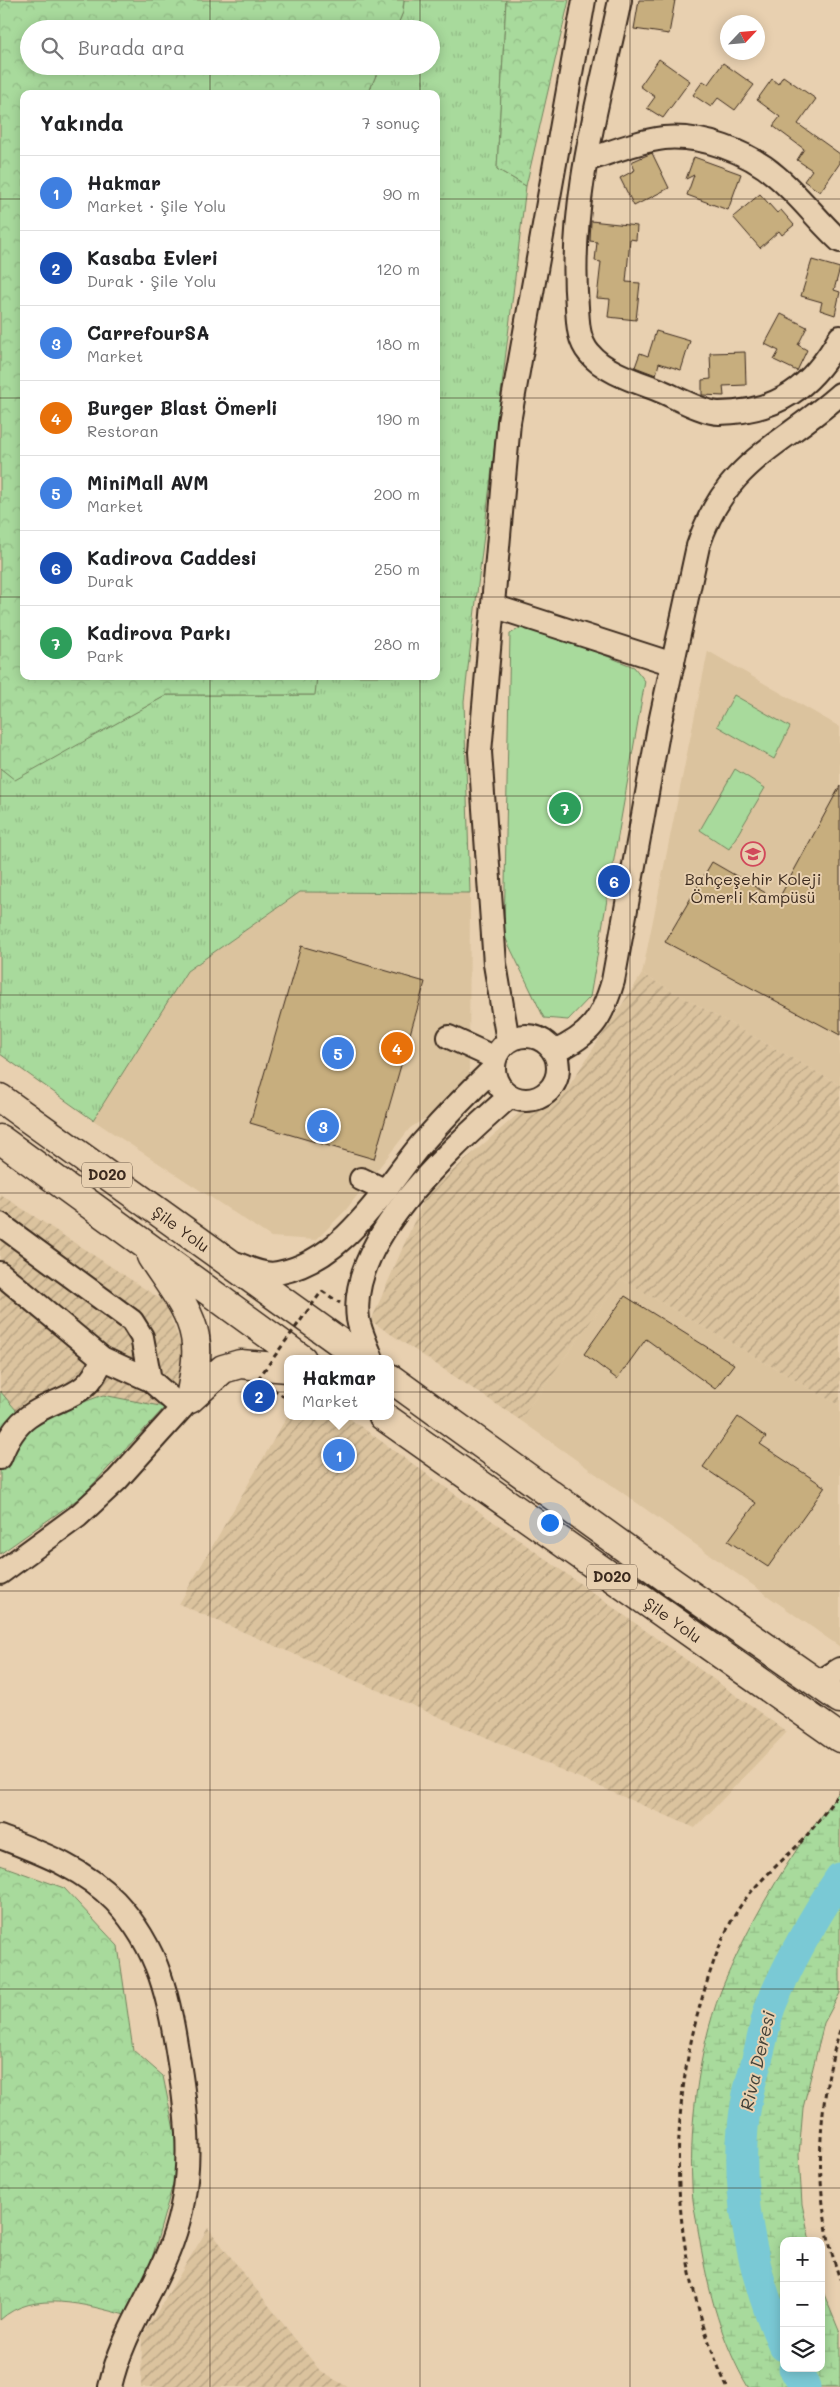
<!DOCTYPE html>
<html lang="tr">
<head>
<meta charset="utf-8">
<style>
	:root { --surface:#fff; --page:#f6f6f6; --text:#202124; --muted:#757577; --line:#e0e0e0; --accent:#d93025 }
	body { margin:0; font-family:Mali,sans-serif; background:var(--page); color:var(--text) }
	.controls { position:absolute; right:15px; bottom:15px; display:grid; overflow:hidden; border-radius:10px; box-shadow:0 2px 12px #0003 }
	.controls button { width:45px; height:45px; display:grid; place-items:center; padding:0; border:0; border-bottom:1px solid var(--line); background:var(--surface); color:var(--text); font:25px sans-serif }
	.compass { position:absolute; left:720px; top:15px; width:45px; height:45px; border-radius:50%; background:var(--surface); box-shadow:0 2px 12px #0003; rotate:64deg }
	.you { position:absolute; left:549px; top:1522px; width:18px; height:18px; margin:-12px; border:4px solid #fff; border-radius:50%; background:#1a73e8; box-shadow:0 0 0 8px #1a73e833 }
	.badge { display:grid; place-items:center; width:32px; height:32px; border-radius:50%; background:var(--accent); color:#fff; font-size:16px; font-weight:700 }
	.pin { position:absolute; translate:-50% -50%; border:2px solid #fff; box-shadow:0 1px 5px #0006 }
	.popup { position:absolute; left:284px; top:1355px; width:110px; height:65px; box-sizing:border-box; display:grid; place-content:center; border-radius:10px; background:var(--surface); filter:drop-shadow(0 1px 4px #0005); font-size:16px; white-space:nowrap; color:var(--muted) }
	.popup b { font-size:19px; color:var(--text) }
	.popup::after { content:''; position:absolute; left:50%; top:100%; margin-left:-10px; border:10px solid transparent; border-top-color:var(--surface) }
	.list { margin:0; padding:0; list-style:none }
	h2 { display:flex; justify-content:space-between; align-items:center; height:65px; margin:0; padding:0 20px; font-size:21px }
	h2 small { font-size:16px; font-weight:400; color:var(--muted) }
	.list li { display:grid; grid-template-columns:32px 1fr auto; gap:15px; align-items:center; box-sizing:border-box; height:75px; padding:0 20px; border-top:1px solid var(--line) }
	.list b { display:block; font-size:19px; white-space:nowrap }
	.list p { margin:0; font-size:16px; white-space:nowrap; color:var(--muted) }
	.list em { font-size:16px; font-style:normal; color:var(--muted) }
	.icon { flex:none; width:28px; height:28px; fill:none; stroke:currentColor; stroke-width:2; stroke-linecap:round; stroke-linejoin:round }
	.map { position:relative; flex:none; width:840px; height:2387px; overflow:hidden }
	.search { position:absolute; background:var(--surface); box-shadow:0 2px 12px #0003; left:20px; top:20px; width:420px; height:55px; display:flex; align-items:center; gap:12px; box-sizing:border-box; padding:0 18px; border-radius:28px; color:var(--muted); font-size:19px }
	.panel { position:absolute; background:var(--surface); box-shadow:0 2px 12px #0003; left:20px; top:90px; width:420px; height:590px; border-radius:10px }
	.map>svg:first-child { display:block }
	.built { fill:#dbc39e }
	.industrial { fill:url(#industrial-furrows) }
	.grass { fill:url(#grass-tufts); stroke:#72825d }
	.forest { fill:url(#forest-crowns); stroke:#72825d }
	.wetland { fill:url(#wetland-marsh); stroke:#72825d }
	.green { fill:#a8da9c; stroke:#72825d }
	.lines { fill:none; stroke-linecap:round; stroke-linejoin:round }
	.river { stroke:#7ac9d5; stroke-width:31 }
	.building { fill:#c7ae7e; stroke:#3b2a1e }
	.minor-casing { stroke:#3b2a1e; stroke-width:26 }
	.highway-casing { stroke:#3b2a1e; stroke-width:31 }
	.path { stroke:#3b2a1e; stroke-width:3; stroke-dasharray:5 4; stroke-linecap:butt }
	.minor { stroke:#e8d0b0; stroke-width:22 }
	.highway { stroke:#e8d0b0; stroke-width:28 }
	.path-bridge { stroke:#3b2a1e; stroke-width:3; stroke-dasharray:5 4; stroke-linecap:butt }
	.grid { fill:none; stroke:#3b2a1e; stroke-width:1; stroke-opacity:0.55 }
	.labels { text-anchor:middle; stroke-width:4; stroke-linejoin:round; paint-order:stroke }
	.shield { fill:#e8d0b0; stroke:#6f5c4a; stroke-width:1 }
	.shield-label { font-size:15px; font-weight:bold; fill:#3b2a1e }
	.poi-label { font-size:16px; fill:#3b2a1e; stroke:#e8d0b0 }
	.street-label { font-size:16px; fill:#3b2a1e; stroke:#e8d0b0 }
	.water-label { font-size:18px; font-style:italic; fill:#444239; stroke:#e8d0b0 }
</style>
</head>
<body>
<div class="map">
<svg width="840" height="2387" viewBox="0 0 840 2387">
	<defs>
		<pattern id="industrial-furrows" width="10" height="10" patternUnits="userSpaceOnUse" patternTransform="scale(1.25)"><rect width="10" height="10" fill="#dbc39e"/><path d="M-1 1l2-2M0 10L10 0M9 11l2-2" fill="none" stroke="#b39f80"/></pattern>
		<pattern id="grass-tufts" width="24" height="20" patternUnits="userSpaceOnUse" patternTransform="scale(1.25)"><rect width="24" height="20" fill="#a8da9c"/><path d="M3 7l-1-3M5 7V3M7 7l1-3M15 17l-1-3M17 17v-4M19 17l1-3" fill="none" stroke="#92bb86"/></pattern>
		<pattern id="forest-crowns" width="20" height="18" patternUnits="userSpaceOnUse" patternTransform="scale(1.25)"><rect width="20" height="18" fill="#a8da9c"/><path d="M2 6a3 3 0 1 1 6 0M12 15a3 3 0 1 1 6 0" fill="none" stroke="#92bb86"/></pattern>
		<pattern id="wetland-marsh" width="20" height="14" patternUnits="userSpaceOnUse" patternTransform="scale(1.25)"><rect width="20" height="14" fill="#a8da9c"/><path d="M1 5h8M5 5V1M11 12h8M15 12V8" fill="none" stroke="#92bb86"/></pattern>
	</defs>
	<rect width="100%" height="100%" fill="#e8d0b0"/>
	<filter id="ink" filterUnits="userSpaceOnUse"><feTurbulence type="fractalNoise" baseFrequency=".02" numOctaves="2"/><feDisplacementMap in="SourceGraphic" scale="10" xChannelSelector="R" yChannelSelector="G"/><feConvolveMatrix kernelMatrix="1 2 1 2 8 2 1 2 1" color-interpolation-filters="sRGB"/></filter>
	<g filter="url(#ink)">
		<path class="built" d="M708 651 840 727V1085L642 974Z
			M300 892 470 893 469 1082 463 1094 410 1128 345 1211 316 1240 271 1237 93 1120 187 971Z
			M621 1279 840 1406V1647L520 1420Z"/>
		<path class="industrial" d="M642 974 840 1085V1406L621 1279 520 1420 371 1321 426 1194 518 1114 563 1095Z
			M0 1194 165 1302 188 1364 165 1407 27 1423 0 1391Z
			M288 1415 346 1416 787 1732 695 1828 179 1604Z
			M208 2228 321 2372 348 2387H141L142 2337Z"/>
		<path class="grass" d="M404 0H506L497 169 526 186 464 701 470 893 300 892 187 971 93 1120 0 1054V768L15 779 167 695H314L317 676H436V94H368L380 66H431V29H396L403 12Z"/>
		<path class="forest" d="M0 0H404L403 12 396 29H29V66H380L368 94H24V676H317L315 695H167L15 780 0 768Z
			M506 0H569L526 186 497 169Z
			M0 1391 27 1423 103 1395 165 1407 82 1496 0 1554Z
			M0 1865 64 1888 118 1946 133 2050 163 2076 180 2159 151 2262 125 2315C87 2305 33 2289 0 2320Z"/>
		<path class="wetland" d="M840 1791V1993L824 2023 803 2108 799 2155 802 2204 810 2241H784V2368H821V2287L840 2333V2387H748C722 2343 708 2291 700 2241 697 2222 692 2203 692 2185 689 2122 700 2038 725 1981 754 1913 794 1848 840 1791Z"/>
		<path class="green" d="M527 624 634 667 645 681 590 997 568 1020 544 1018 504 935 510 634Z
			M734 695 790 727 774 759 717 726Z
			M735 769 765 788 729 849 700 830Z"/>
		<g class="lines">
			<path class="river" d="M784 2346C751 2275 732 2177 747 2099 750 2082 756 2065 760 2048 764 2032 766 2015 773 2000 791 1958 815 1916 840 1878
				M794 2368 805 2387"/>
		</g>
		<path class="building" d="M639 0H675L669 34 634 29Z
			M659 59 690 81 663 118 647 108 655 97 640 86Z
			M723 63 754 85 735 110 718 98 711 107 693 95 703 81 708 84Z
			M783 76 816 99 798 124 840 154V163L820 192 804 181 812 170 797 160 804 149 773 126 780 117 757 100 772 79 778 84Z
			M652 153 669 188 634 206 620 178 635 170 631 162Z
			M694 157 741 174 728 210 687 195 694 175 686 179Z
			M760 194 777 213 781 210 794 225 782 235 779 231 760 248 733 217Z
			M591 221 637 226 636 240 630 239 626 282 640 283 636 320 608 317 610 299 597 298 601 262 595 261 597 242 590 241Z
			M812 260 840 268 834 290 840 292 835 315 820 310 822 302 801 296Z
			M781 314 807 327 798 345 807 350 797 371 774 360 779 351 765 344Z
			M656 331 690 341 681 370 659 363 656 375 635 367 640 353 648 356Z
			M745 352 746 385 723 386 724 396 702 395V380L711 379 710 353Z
			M840 786V1035L665 942 712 862 778 900Z
			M301 946 425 982 374 1159 250 1123Z
			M625 1296 734 1364 715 1389 646 1339 617 1379 584 1354Z
			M738 1417 766 1437 760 1444 825 1487 768 1567 728 1541 756 1503 703 1467Z"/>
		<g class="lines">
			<g class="minor-casing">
				<path id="minor" d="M620 0C599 100 568 204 577 307 578 323 578 340 589 353 603 371 635 381 656 389 672 395 703 413 719 413 778 412 812 387 840 337
					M587 160C612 152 638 141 664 138 702 135 747 151 776 176 799 195 818 221 840 241
					M493 606 673 664
					M494 1068a32 32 0 1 1 64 0a32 32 0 1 1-64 0Z
					M449 1037 495 1058
					M508 1041 495 964 480 752 509 422 584 0
					M554 1052C591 1035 602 1019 613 981L659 727 698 546C726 461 779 448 840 394
					M361 1179 384 1190
					M0 1224 132 1321 142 1337 150 1380
					M238 1264C250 1269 265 1276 278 1273 345 1260 382 1191 422 1143 445 1117 469 1092 494 1068
					M0 1273 102 1358 150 1380 182 1408
					M372 1359C368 1347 360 1332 358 1319 347 1238 456 1145 510 1096
					M0 1458C6 1442 14 1427 28 1417 58 1395 89 1400 102 1358
					M0 1573 78 1516 117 1480 190 1399
					M818 1683 840 1669
					M0 1837C41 1853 83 1868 115 1901 160 1949 169 1999 179 2063 189 2125 194 2181 172 2242 154 2293 122 2332 110 2387"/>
			</g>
			<g class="highway-casing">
				<path id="highway" d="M0 1098 363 1359
					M0 1139 302 1359
					M151 1256C166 1280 190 1308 195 1337 199 1357 193 1379 190 1399
					M390 1378 672 1582 840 1699
					M190 1399 223 1369 240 1364 288 1368
					M383 1416 840 1738"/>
			</g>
			<path class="path" d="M322 1291 340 1303
				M273 1389 283 1396 286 1392 284 1390
				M840 2030C816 2107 812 2201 840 2279
				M727 2387C671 2263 664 2125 703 1995 712 1965 723 1932 741 1905 757 1882 778 1865 798 1845 814 1828 827 1810 840 1791"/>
			<use href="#minor" class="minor"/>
			<use href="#highway" class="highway"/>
			<path class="path-bridge" d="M258 1379 322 1291"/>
		</g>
	</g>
	<path class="grid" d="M210 0V29M420 0V29M630 0V2387M210 66V94M420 66V94M0 199H24M436 199H840M0 398H24M436 398H840M0 597H24M436 597H840M210 676V2387M420 676V2387M0 796H840M0 995H840M0 1193H840M0 1392H840M0 1591H840M0 1790H840M0 1989H840M0 2188H840"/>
	<defs>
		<g id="school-ring" transform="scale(1.25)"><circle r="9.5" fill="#e8d0b0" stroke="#d1495b" stroke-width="1.5"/><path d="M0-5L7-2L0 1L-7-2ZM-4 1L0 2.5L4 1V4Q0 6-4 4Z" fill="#d1495b"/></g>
	</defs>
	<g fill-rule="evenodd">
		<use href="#school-ring" x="753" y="854"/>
	</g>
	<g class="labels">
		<g class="shield">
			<rect x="82" y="1162.5" width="50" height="25" rx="4"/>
			<rect x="587" y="1564.5" width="50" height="25" rx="4"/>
		</g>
		<g class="shield-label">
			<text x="107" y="1180">D020</text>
			<text x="612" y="1582">D020</text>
		</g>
		<g class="poi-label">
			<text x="753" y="885">Bahçeşehir Koleji<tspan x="753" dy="18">Ömerli Kampüsü</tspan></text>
		</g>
		<g class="street-label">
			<text transform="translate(181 1229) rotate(36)" y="6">Şile Yolu</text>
			<text transform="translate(673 1620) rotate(35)" y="6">Şile Yolu</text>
		</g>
		<g class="water-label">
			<text transform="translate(758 2061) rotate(-77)" y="6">Riva Deresi</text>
		</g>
	</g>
</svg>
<div class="controls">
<button>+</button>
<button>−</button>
<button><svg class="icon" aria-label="layers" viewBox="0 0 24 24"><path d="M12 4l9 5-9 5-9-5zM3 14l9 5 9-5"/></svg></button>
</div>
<svg class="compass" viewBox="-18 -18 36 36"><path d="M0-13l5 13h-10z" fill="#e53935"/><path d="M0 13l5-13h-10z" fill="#757577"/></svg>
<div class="you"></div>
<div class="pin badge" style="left:339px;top:1455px;background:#3f7fe0">1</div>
<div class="popup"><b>Hakmar</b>Market</div>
<div class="pin badge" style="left:259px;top:1396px;background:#1a4fb4">2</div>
<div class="pin badge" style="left:323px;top:1126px;background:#3f7fe0">3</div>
<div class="pin badge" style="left:397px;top:1048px;background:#e8710a">4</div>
<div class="pin badge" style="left:338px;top:1053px;background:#3f7fe0">5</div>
<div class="pin badge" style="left:614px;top:881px;background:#1a4fb4">6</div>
<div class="pin badge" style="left:565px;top:808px;background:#2e9e5b">7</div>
<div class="search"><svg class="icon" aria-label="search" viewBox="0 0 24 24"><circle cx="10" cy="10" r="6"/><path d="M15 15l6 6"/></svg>Burada ara</div>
<section class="panel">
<h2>Yakında<small>7 sonuç</small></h2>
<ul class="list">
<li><span class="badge" style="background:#3f7fe0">1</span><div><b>Hakmar</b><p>Market · Şile Yolu</p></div><em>90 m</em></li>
<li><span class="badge" style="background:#1a4fb4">2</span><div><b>Kasaba Evleri</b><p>Durak · Şile Yolu</p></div><em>120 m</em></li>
<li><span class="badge" style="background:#3f7fe0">3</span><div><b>CarrefourSA</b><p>Market</p></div><em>180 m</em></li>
<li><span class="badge" style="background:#e8710a">4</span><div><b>Burger Blast Ömerli</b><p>Restoran</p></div><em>190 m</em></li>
<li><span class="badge" style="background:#3f7fe0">5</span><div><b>MiniMall AVM</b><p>Market</p></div><em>200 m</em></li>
<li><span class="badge" style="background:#1a4fb4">6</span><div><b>Kadirova Caddesi</b><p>Durak</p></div><em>250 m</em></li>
<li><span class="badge" style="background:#2e9e5b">7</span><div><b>Kadirova Parkı</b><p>Park</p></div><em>280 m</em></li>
</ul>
</section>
</div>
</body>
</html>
